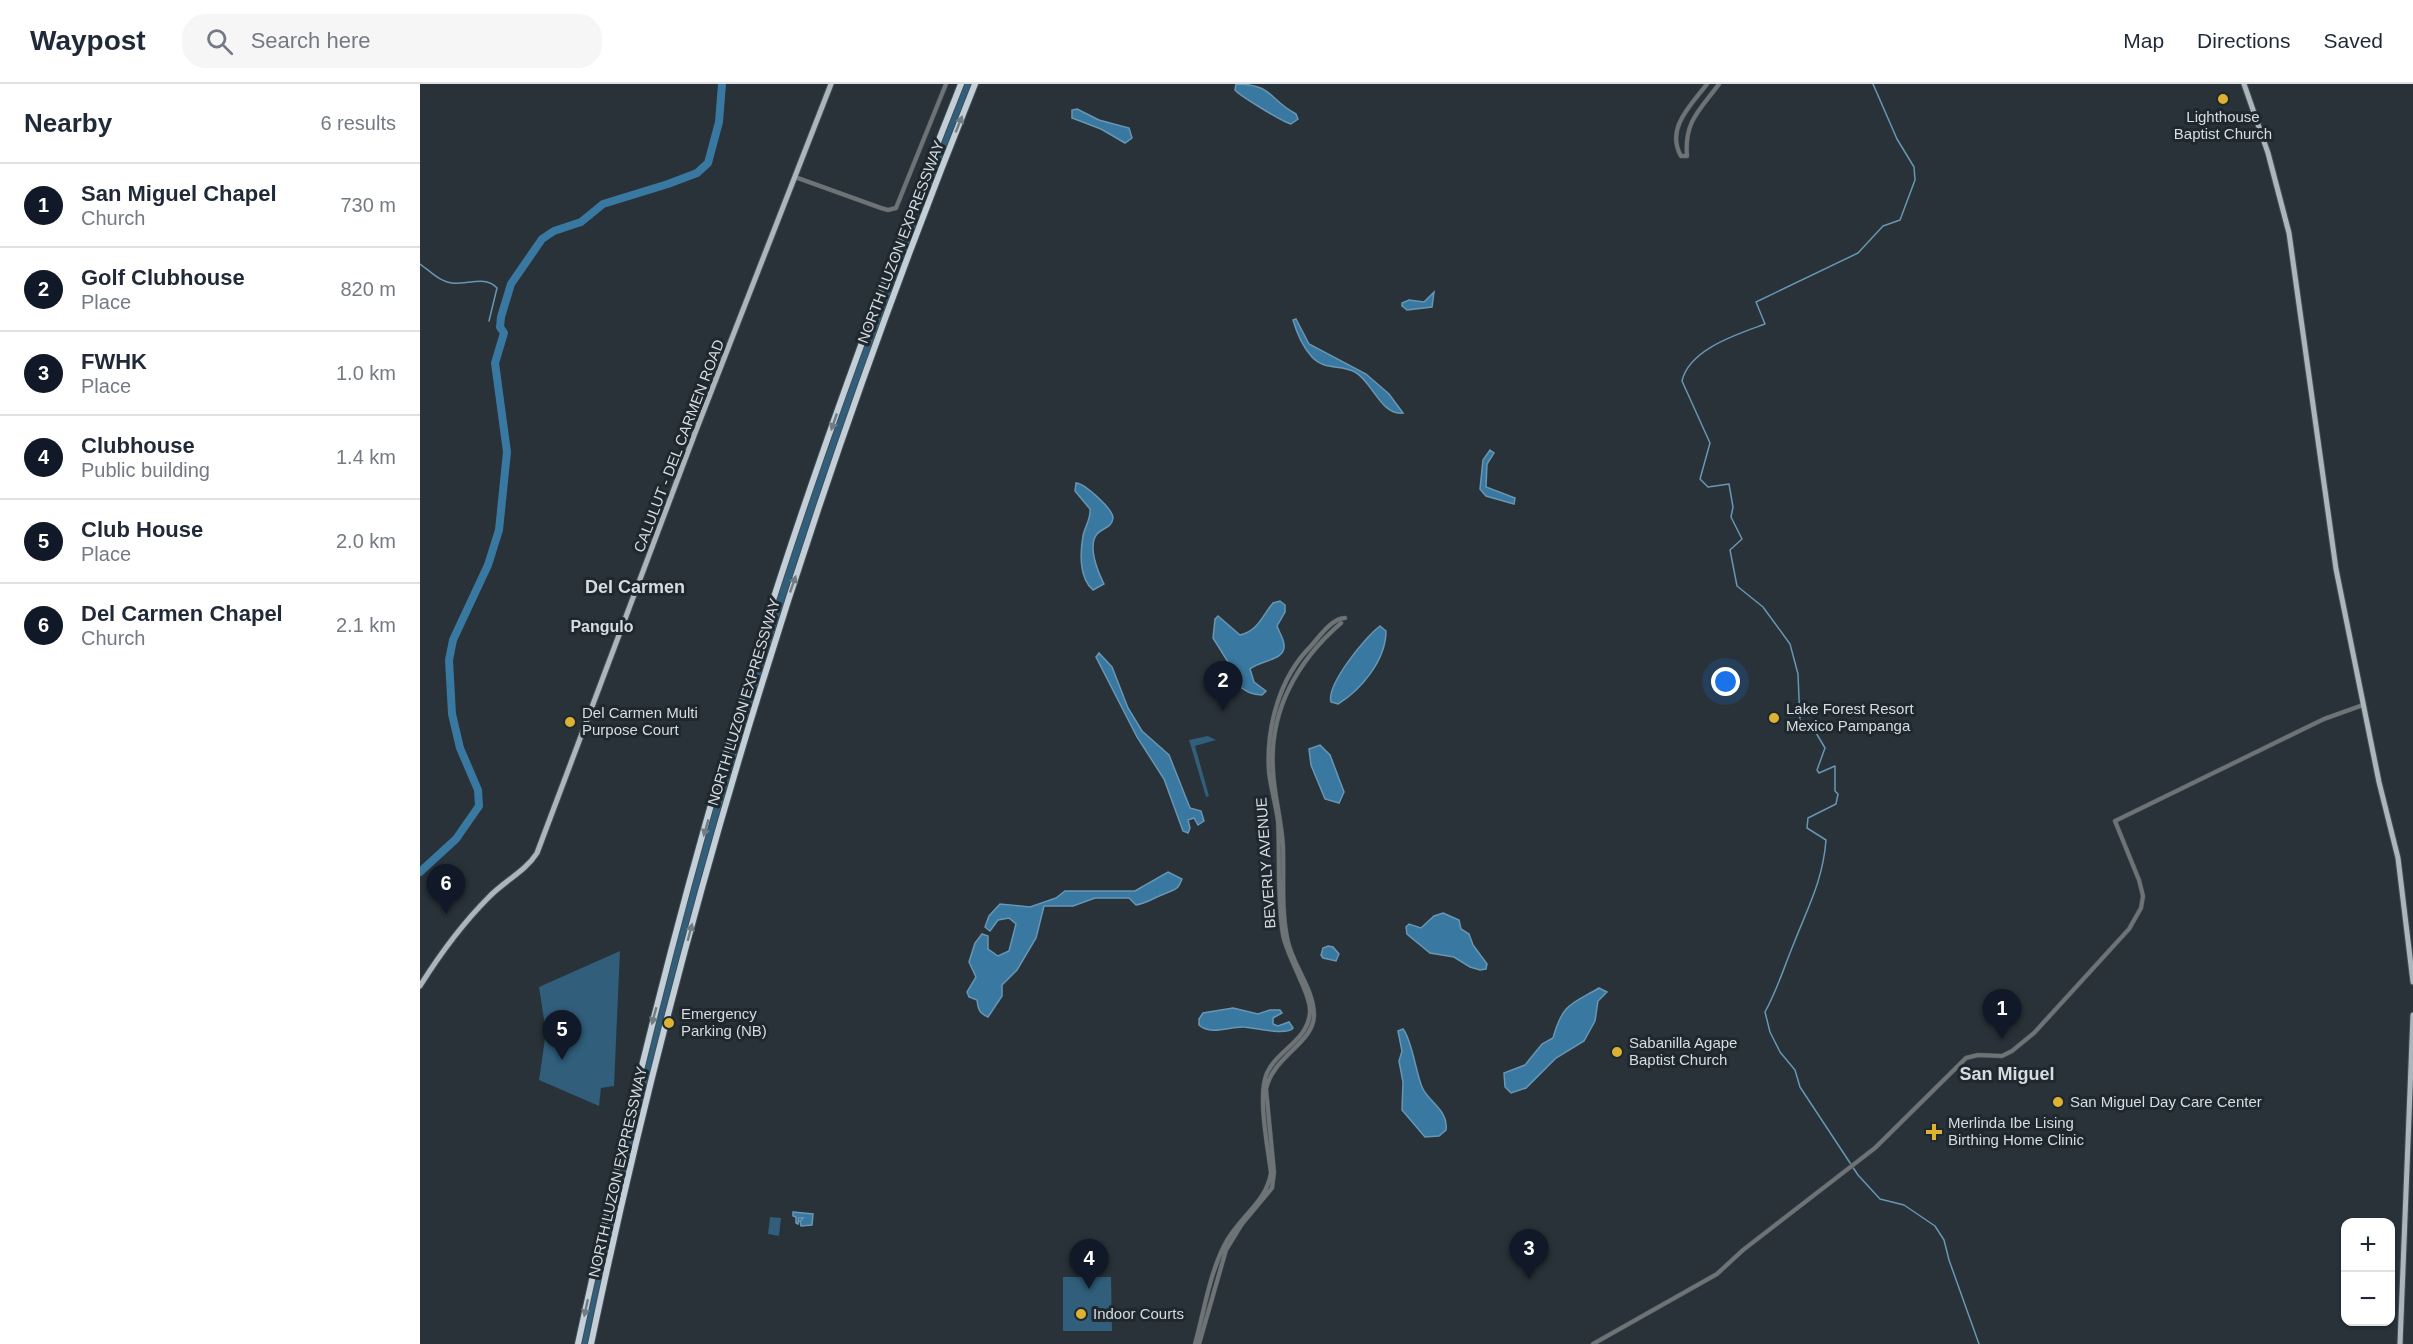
<!DOCTYPE html>
<html lang="en">
<head>
<meta charset="utf-8">
<style>
	:root { --surface:#fff; --page:#f6f6f7; --text:#1f2937; --muted:#747a83; --line:#e0e1e3; --accent:#111827 }
	body { margin:0; font-family:Arial,sans-serif; background:var(--page); color:var(--text) }
	.controls { position:absolute; right:18px; bottom:18px; display:grid; overflow:hidden; border-radius:12px; box-shadow:0 2px 4px #0004 }
	.controls button { width:54px; height:54px; display:grid; place-items:center; padding:0; border:0; border-bottom:2px solid var(--line); background:var(--surface); color:var(--text); font:30px sans-serif }
	.you { position:absolute; left:1306px; top:598px; width:21px; height:21px; margin:-15px; border:4px solid #fff; border-radius:50%; background:#1a73e8; box-shadow:0 0 0 9px #1a73e833 }
	.badge { display:grid; place-items:center; width:39px; height:39px; border-radius:50%; background:var(--accent); color:#fff; font-size:20px; font-weight:700 }
	.pin { position:absolute; translate:-50% -50px; filter:drop-shadow(0 2px 3px #0008) }
	.pin::after { content:''; position:absolute; top:32px; width:21px; height:18px; background:inherit; clip-path:polygon(0 0,100% 0,50% 100%) }
	.list { margin:0; padding:0; list-style:none }
	h2 { display:flex; justify-content:space-between; align-items:center; height:78px; margin:0; padding:0 24px; font-size:26px }
	h2 small { font-size:20px; font-weight:400; color:var(--muted) }
	.list li { display:grid; grid-template-columns:39px 1fr auto; gap:18px; align-items:center; box-sizing:border-box; height:84px; padding:0 24px; border-top:2px solid var(--line) }
	.list b { display:block; font-size:22px; white-space:nowrap }
	.list p { margin:0; font-size:20px; white-space:nowrap; color:var(--muted) }
	.list em { font-size:20px; font-style:normal; color:var(--muted) }
	.icon { flex:none; width:33px; height:33px; fill:none; stroke:currentColor; stroke-width:2; stroke-linecap:round; stroke-linejoin:round }
	.map { position:relative; flex:none; width:1993px; height:1260px; overflow:hidden }
	header { display:flex; align-items:center; gap:36px; box-sizing:border-box; height:84px; padding:0 30px; background:var(--surface); border-bottom:2px solid var(--line) }
	header strong { font-size:28px }
	nav { display:flex; gap:33px; margin-inline-start:auto; font-size:21px }
	.search { width:420px; height:54px; background:var(--page); display:flex; align-items:center; gap:15px; box-sizing:border-box; padding:0 21px; border-radius:24px; color:var(--muted); font-size:22px }
	main { display:flex }
	aside { flex:1; background:var(--surface) }
	.map>svg:first-child { display:block }
	.green { fill:#305e7b }
	.water { fill:#3978a0; stroke:#6896b3; stroke-width:1.5 }
	.lines { fill:none; stroke-linecap:round; stroke-linejoin:round }
	.stream { stroke:#6896b3; stroke-width:1.5 }
	.river { stroke:#3978a0; stroke-width:8 }
	.minor-casing { stroke:#444d53; stroke-width:5 }
	.major-casing { stroke:#444d53; stroke-width:7 }
	.highway-casing { stroke:#444d53; stroke-width:8 }
	.minor { stroke:#6e7376; stroke-width:4 }
	.major { stroke:#abb5bc; stroke-width:5 }
	.highway { stroke:#c3cfd8; stroke-width:6 }
	.oneway { fill:#707c83 }
	.poi-dot { fill:#dcb233; stroke:#1e282e; stroke-width:2 }
	.labels { text-anchor:middle; stroke-width:6; stroke-linejoin:round; paint-order:stroke }
	.poi-label { font-size:15px; fill:#d6dce0; stroke:#1e282e; text-anchor:start }
	.street-label { font-size:15px; fill:#d6dce0; stroke:#1e282e }
	.neighbourhood-label { font-size:16px; font-weight:bold; fill:#d6dce0; stroke:#1e282e }
	.quarter-label { font-size:18px; font-weight:bold; fill:#d6dce0; stroke:#1e282e }
</style>
</head>
<body>
<header>
<strong>Waypost</strong>
<div class="search"><svg class="icon" aria-label="search" viewBox="0 0 24 24"><circle cx="10" cy="10" r="6"/><path d="M15 15l6 6"/></svg>Search here</div>
<nav><a>Map</a><a>Directions</a><a>Saved</a></nav>
</header>
<main>
<aside>
<h2>Nearby<small>6 results</small></h2>
<ul class="list">
<li><span class="badge">1</span><div><b>San Miguel Chapel</b><p>Church</p></div><em>730 m</em></li>
<li><span class="badge">2</span><div><b>Golf Clubhouse</b><p>Place</p></div><em>820 m</em></li>
<li><span class="badge">3</span><div><b>FWHK</b><p>Place</p></div><em>1.0 km</em></li>
<li><span class="badge">4</span><div><b>Clubhouse</b><p>Public building</p></div><em>1.4 km</em></li>
<li><span class="badge">5</span><div><b>Club House</b><p>Place</p></div><em>2.0 km</em></li>
<li><span class="badge">6</span><div><b>Del Carmen Chapel</b><p>Church</p></div><em>2.1 km</em></li>
</ul>
</aside>
<div class="map">
<svg width="1993" height="1260" viewBox="0 0 1993 1260">
	<rect width="100%" height="100%" fill="#283238"/>
	<path class="green" d="M543 0H552L510 105 504 108 503 103Z
		M495 131 497 138C442 289 388 441 340 594 272 813 217 1036 168 1260H160C244 878 347 499 490 135Z
		M788 652 796 656 775 662 789 712 786 713 769 656Z
		M200 867 194 1002 181 1004 179 1022 119 996 126 948 119 903Z
		M350 1133 361 1134 359 1152 348 1150Z
		M643 1193H691L692 1247H643Z"/>
	<path class="water" d="M816 0C853 0 849 16 876 30L878 35 871 40C863 38 820 12 815 6Z
		M657 25 679 36 709 44 712 54 705 59 681 45 652 34V26Z
		M1014 208 1012 223 987 226 982 222V219L989 216 1004 218Z
		M876 235 889 260 946 290 969 310 983 329C961 332 952 297 935 288 920 280 905 287 892 273 882 262 877 250 873 236Z
		M1070 366 1074 369 1067 380 1066 403 1095 414 1094 420 1066 412 1060 405 1063 376Z
		M656 399C664 399 693 425 693 434 692 444 682 444 677 450 667 462 678 488 684 500L673 506C659 494 660 469 663 452 665 442 671 435 670 425L655 407Z
		M860 517 865 521V528L857 542C859 548 864 555 864 561 866 577 839 576 830 585L834 598 846 607 842 611C825 610 825 604 812 599L800 602 794 594 807 589 810 581 793 554 795 535 798 532 820 551C838 547 842 532 853 519Z
		M960 542 966 547C966 576 941 606 918 620L911 618C906 601 946 552 960 542Z
		M679 569 692 583 708 624 722 647 749 671 770 724 781 727 784 737 778 741 774 734 768 736 770 744 768 749 763 747 744 695 717 653 676 573Z
		M900 661 910 671 924 708 919 719 905 715 891 681 889 665Z
		M748 788 762 795C757 808 754 805 744 810 733 814 728 819 716 821L709 814H675L653 822H624L616 854 597 886 582 901V912L568 933C559 929 558 925 557 916L549 913 547 908 556 893 549 878 555 859 562 850 568 852V865L578 872 589 867 596 840 589 834 578 836 570 847 565 843 569 832 580 820 610 823 636 814 645 807H715Z
		M1023 829 1039 836 1041 845 1049 850 1053 861 1067 880 1066 885 1060 886 1050 883 1034 873 1010 869 987 850 986 843 989 840 1001 844 1014 832Z
		M908 862 913 863 919 870 916 877 903 874 901 871 903 864Z
		M1179 904 1187 908 1178 917 1175 937 1164 957 1136 974 1106 1004 1091 1009 1085 1003 1084 989 1105 981 1122 960 1133 954C1143 919 1150 921 1179 904Z
		M813 924 838 930 850 926H860L862 929 853 934V940L858 942 869 938 873 944C867 952 835 944 824 943 811 942 791 952 779 941V935L783 929Z
		M983 945C992 956 996 989 1002 1003 1008 1018 1029 1026 1026 1046L1019 1052 1005 1053 982 1026 983 998 979 977 982 967 978 947Z
		M373 1128 393 1130 392 1141 381 1142 380 1137 383 1134H379L378 1140 376 1139V1133L373 1132Z"/>
	<g class="lines">
		<path class="stream" d="M1453 0 1477 55 1494 83 1495 96 1480 136 1463 142 1438 169 1336 218 1345 240C1318 250 1269 265 1262 297L1290 359 1280 395 1288 403 1309 400 1313 423 1311 433 1322 455 1310 466 1317 502 1343 523 1370 560 1378 590 1380 638 1392 642 1405 664 1397 686 1399 689 1415 682V707L1418 710 1416 720 1388 734 1387 744 1406 756C1403 796 1388 823 1374 859 1364 883 1358 904 1345 928L1350 948 1360 968 1375 986 1380 1003 1438 1091 1460 1115 1484 1121 1515 1142 1524 1156 1529 1176 1559 1260
			M0 180C10 187 20 198 32 199 47 201 66 191 77 204L69 237"/>
		<path class="river" d="M0 788 36 755 59 722 58 706 40 664 32 630 29 576 33 556 68 481 79 446 87 368 75 279 84 249 80 243 81 233 91 200 122 155 134 147 161 138 183 120 248 100 277 89 288 79 299 38 302 0"/>
		<g class="minor-casing">
			<path id="minor" d="M1287 0C1272 20 1245 44 1261 72H1267C1264 37 1280 26 1299 0
				M375 93 461 124 468 126 476 124 526 0
				M775 1260C784 1228 789 1192 804 1162 817 1134 846 1120 851 1089 848 1064 837 1010 847 989 858 965 888 957 890 928 891 910 867 873 863 851 857 814 860 775 858 737 856 721 851 705 849 688 846 644 859 594 891 562 899 553 912 534 925 534
				M779 1260 806 1166 822 1140 852 1104 854 1088 846 1005C853 972 894 959 894 931 894 906 874 883 868 858 861 828 864 795 863 763 862 737 854 712 853 686 849 627 877 577 921 539
				M1173 1260 1297 1190 1323 1166 1455 1064 1546 974 1558 971 1582 972 1592 967 1614 949 1709 845 1721 824 1723 812 1719 796 1695 737 1904 635 1943 621"/>
		</g>
		<g class="major-casing">
			<path id="major" d="M1824 0 1848 69 1869 149 1916 485 1959 698 1978 774 1993 898
				M0 902C20 870 43 839 69 813 84 797 105 788 117 769L275 349 411 0
				M1980 1260 1993 931"/>
		</g>
		<g class="highway-casing">
			<path id="highway" d="M158 1260C205 1042 258 825 323 612 386 404 461 201 541 0
				M171 1260C261 829 391 408 555 0"/>
		</g>
		<use href="#minor" class="minor"/>
		<use href="#major" class="major"/>
		<use href="#highway" class="highway"/>
	</g>
	<defs><path id="oneway-solid" d="M-6-.8H1V-3.2L6.5 0L1 3.2V.8H-6Z" transform="scale(1.5)"/></defs>
	<g class="oneway">
		<use href="#oneway-solid" transform="translate(539 40) rotate(-68)"/>
		<use href="#oneway-solid" transform="translate(414 338) rotate(109)"/>
		<use href="#oneway-solid" transform="translate(373 500) rotate(-71)"/>
		<use href="#oneway-solid" transform="translate(286 744) rotate(106)"/>
		<use href="#oneway-solid" transform="translate(270 848) rotate(-75)"/>
		<use href="#oneway-solid" transform="translate(234 932) rotate(105)"/>
		<use href="#oneway-solid" transform="translate(166 1224) rotate(102)"/>
	</g>
	<g class="poi-dot">
		<circle cx="1803" cy="15" r="6"/>
		<circle cx="1354" cy="634" r="6"/>
		<circle cx="150" cy="638" r="6"/>
		<circle cx="249" cy="939" r="6"/>
		<circle cx="1197" cy="968" r="6"/>
		<circle cx="1638" cy="1018" r="6"/>
		<path d="M1511 1039h6v6h6v6h-6v6h-6v-6h-6v-6h6z"/>
		<circle cx="661" cy="1230" r="6"/>
	</g>
	<g class="labels">
		<g class="poi-label">
			<text x="1803" y="38" text-anchor="middle">Lighthouse<tspan x="1803" dy="17">Baptist Church</tspan></text>
			<text x="1366" y="630">Lake Forest Resort<tspan x="1366" dy="17">Mexico Pampanga</tspan></text>
			<text x="162" y="634">Del Carmen Multi<tspan x="162" dy="17">Purpose Court</tspan></text>
			<text x="261" y="935">Emergency<tspan x="261" dy="17">Parking (NB)</tspan></text>
			<text x="1209" y="964">Sabanilla Agape<tspan x="1209" dy="17">Baptist Church</tspan></text>
			<text x="1650" y="1023">San Miguel Day Care Center</text>
			<text x="1528" y="1044">Merlinda Ibe Lising<tspan x="1528" dy="17">Birthing Home Clinic</tspan></text>
			<text x="673" y="1235">Indoor Courts</text>
		</g>
		<g class="street-label">
			<text transform="translate(481 158) rotate(-69)" y="5">NORTH LUZON EXPRESSWAY</text>
			<text transform="translate(259 362) rotate(-69)" y="5">CALULUT - DEL CARMEN ROAD</text>
			<text transform="translate(324 618) rotate(-73)" y="5">NORTH LUZON EXPRESSWAY</text>
			<text transform="translate(846 779) rotate(-94)" y="5">BEVERLY AVENUE</text>
			<text transform="translate(198 1088) rotate(-77)" y="5">NORTH LUZON EXPRESSWAY</text>
		</g>
		<g class="neighbourhood-label">
			<text x="182" y="548">Pangulo</text>
		</g>
		<g class="quarter-label">
			<text x="215" y="509">Del Carmen</text>
			<text x="1587" y="996">San Miguel</text>
		</g>
	</g>
</svg>
<div class="controls">
<button>+</button>
<button>−</button>
</div>
<div class="you"></div>
<div class="pin badge" style="left:1582px;top:955px">1</div>
<div class="pin badge" style="left:803px;top:627px">2</div>
<div class="pin badge" style="left:1109px;top:1195px">3</div>
<div class="pin badge" style="left:669px;top:1205px">4</div>
<div class="pin badge" style="left:142px;top:976px">5</div>
<div class="pin badge" style="left:26px;top:830px">6</div>
</div>
</main>
</body>
</html>
